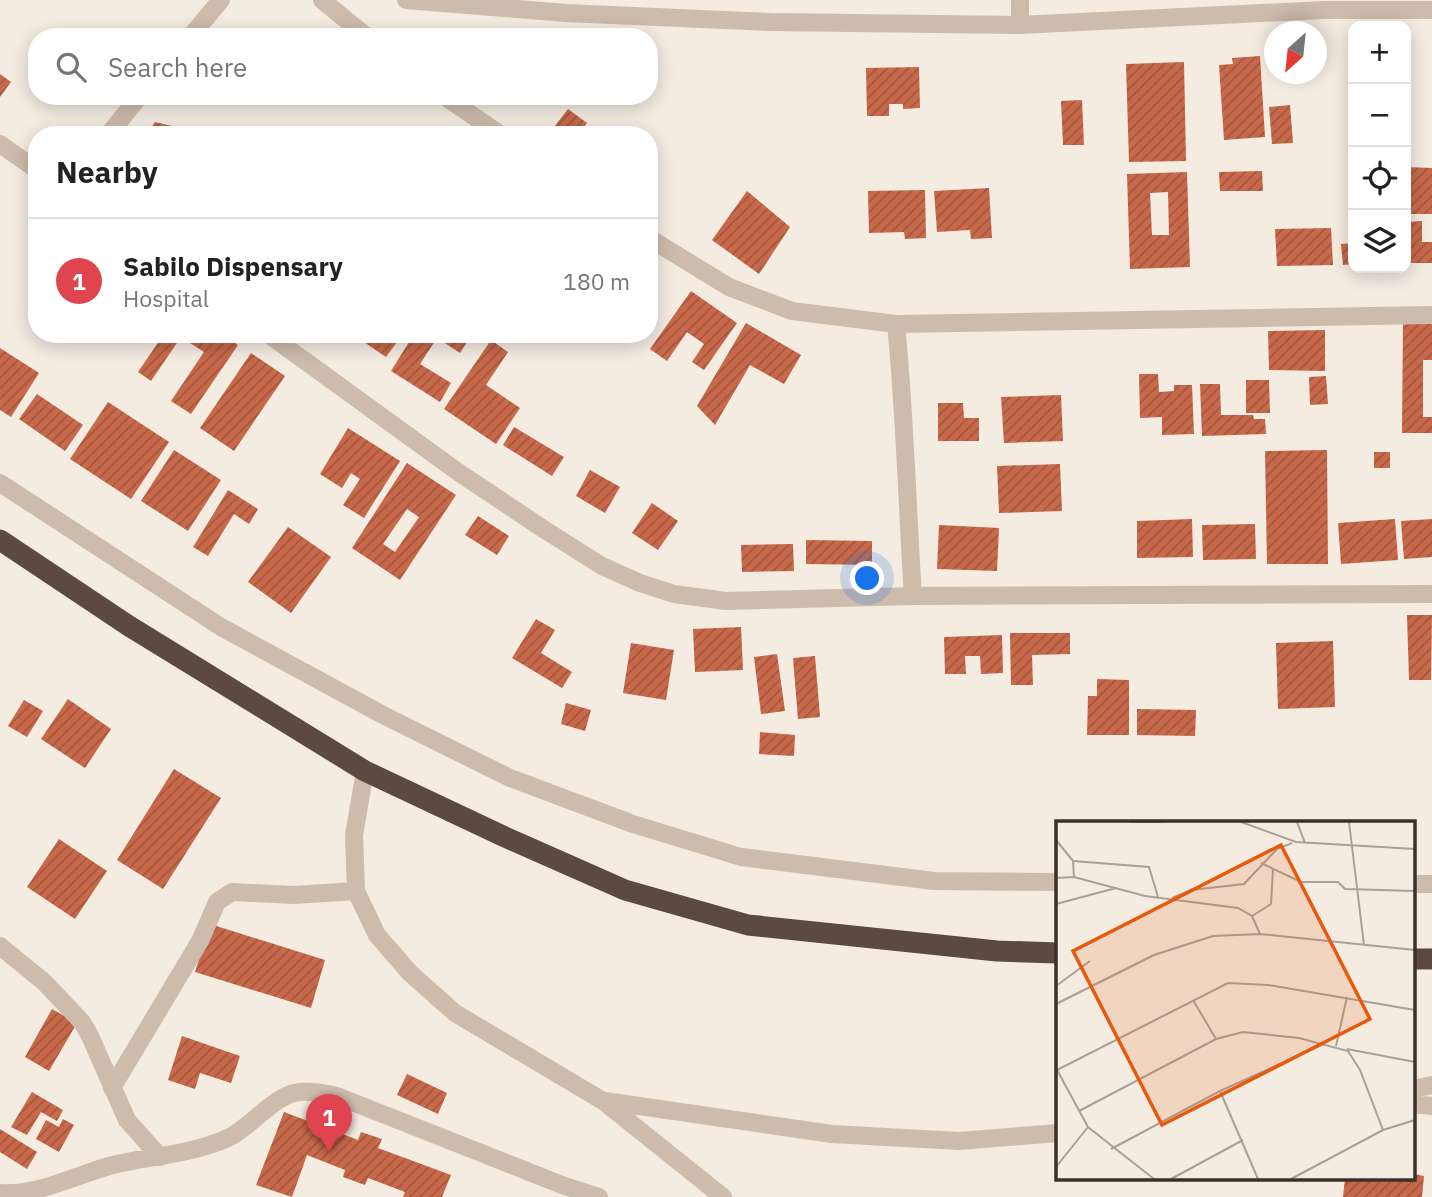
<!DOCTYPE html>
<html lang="en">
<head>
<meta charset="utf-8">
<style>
	:root { --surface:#fff; --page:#f2f2f2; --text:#222; --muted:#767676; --line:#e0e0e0; --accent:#1f5a5e }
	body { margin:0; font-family:"IBM Plex Sans",sans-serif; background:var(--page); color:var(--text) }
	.controls { position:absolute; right:21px; top:21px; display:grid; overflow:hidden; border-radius:14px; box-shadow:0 4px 18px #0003 }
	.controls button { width:63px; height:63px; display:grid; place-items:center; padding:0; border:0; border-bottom:2px solid var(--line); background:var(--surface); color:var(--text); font:35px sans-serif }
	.compass { position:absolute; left:1264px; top:21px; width:63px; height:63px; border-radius:50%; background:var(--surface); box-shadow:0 4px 18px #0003; rotate:207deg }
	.you { position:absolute; left:868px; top:579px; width:24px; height:24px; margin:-18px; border:5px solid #fff; border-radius:50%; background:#1a73e8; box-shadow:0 0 0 10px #1a73e833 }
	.badge { display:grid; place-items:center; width:46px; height:46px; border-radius:50%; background:var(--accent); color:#fff; font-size:23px; font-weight:700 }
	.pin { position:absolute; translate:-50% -58px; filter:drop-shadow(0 2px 4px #0008) }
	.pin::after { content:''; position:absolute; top:37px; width:24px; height:21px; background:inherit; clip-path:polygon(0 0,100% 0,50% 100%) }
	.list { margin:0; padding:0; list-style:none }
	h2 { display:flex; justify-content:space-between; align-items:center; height:91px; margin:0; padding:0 28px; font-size:30px }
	h2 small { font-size:23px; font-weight:400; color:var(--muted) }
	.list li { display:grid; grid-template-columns:46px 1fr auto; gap:21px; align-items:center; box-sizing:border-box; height:126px; padding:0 28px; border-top:2px solid var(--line) }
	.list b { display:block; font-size:26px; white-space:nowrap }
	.list p { margin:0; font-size:23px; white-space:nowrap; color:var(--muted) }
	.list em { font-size:23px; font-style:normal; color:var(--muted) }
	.icon { flex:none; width:38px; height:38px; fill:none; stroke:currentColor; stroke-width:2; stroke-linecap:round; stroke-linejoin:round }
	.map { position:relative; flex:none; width:1432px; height:1197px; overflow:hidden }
	.search { position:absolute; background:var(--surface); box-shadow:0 4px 18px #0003; left:28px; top:28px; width:630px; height:77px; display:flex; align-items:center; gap:18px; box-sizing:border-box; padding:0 24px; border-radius:28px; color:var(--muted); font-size:26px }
	.panel { position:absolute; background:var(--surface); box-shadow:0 4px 18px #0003; left:28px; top:126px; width:630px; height:217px; border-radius:28px }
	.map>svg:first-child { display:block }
	.building { fill:url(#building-hatch); fill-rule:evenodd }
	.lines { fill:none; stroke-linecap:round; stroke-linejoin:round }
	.minor { stroke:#cdbbac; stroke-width:18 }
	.highway { stroke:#5c4a42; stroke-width:21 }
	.inset-road { fill:none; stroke:#aaa098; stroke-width:2 }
	.view { fill:#e8590c; fill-opacity:0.15; stroke:#e8590c; stroke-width:3.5 }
	.inset-edge { fill:none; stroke:#3b302b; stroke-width:3.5 }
</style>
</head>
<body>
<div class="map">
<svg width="1432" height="1197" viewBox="0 0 1432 1197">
	<defs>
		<pattern id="building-hatch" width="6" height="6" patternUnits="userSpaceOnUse" patternTransform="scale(1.75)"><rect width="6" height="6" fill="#c8694b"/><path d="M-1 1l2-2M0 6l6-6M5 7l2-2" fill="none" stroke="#a4573f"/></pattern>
	</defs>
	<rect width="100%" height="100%" fill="#f4ebe1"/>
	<path class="building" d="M1260 56 1265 137 1224 140 1219 65 1233 64 1232 58Z
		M1184 62 1186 161 1129 162 1126 64Z
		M919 67 920 108 903 109V104H889V116H867L866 68Z
		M0 74 11 82 0 97Z
		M1082 100 1084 145H1063L1061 101Z
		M1290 105 1293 143 1272 144 1269 107Z
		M568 109 587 123 578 135H557L551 131Z
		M155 122 176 127 171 135H146Z
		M1406 167 1432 168V214H1406Z
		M1262 171 1263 191H1220L1219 172Z
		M1187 172 1190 267 1130 269 1127 174ZM1168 192 1169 235H1152L1150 193Z
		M989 188 992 238 971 239 970 230 937 232 934 191Z
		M925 190 926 238 905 239 904 232 869 233 868 191Z
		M747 191 790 227 759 274 712 240Z
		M1422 221V242H1432V263H1406V222Z
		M1331 228 1333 265 1277 266 1275 229Z
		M1353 243V264L1343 265 1341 244Z
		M691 291 737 323 704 370 692 362 704 344 687 332 667 361 650 349Z
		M1403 322 1432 323V360H1423V417H1432V433H1402Z
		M746 323 801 355 784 384 750 365 715 425 697 406Z
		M1325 330V371L1269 370 1268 331Z
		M164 334H223L238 345 191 414 171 401 204 352 181 337 151 381 138 372Z
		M352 334H386L397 342 386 357Z
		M414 334H468L471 336 460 353 437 338 420 364 451 383 440 402 391 371Z
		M491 340 508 352 486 385 520 408 496 444 444 409Z
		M0 348 39 373 11 417 0 410Z
		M251 353 285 376 234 451 200 428Z
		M1139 374H1158L1159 392 1174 391V385H1192L1194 434 1162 435V417L1140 418Z
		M1326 376 1328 404 1310 405 1309 377Z
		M1246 380H1269L1270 413H1246Z
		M1200 384H1220L1221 415H1253L1254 419H1265L1266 434 1202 436Z
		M37 394 83 425 65 451 19 419Z
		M1061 395 1063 441 1004 443 1001 397Z
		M108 402 169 442 131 499 70 459Z
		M938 403H963L964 418H979V441H938Z
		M514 427 564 457 552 476 503 445Z
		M348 428 400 461 364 518 343 505 360 479 351 473 342 488 320 474Z
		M174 450 221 480 188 531 141 501Z
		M1327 450 1328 564H1267L1265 451Z
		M1374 452H1390V468H1374Z
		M407 463 456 495 400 580 352 548ZM407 509 419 517 395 552 383 544Z
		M1060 464 1062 511 999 513 997 466Z
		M590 470 620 487 605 513 576 496Z
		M228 490 258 509 249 524 234 514 208 556 193 547Z
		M652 503 678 521 658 550 632 533Z
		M478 516 509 536 497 555 465 535Z
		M1192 519 1193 557 1137 558V521Z
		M1395 519 1398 560 1341 564 1338 523Z
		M1432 519V557L1404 559 1401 521Z
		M1255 524 1256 559 1203 560 1202 525Z
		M939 525 999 528 997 571 937 569Z
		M288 527 331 557 291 613 248 582Z
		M806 540 872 541V565L806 564Z
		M793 544 794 571 742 572 741 545Z
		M1407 615H1432L1431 680H1409Z
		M536 619 555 630 541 653 572 672 562 688 512 658Z
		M741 627 743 670 695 672 693 629Z
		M1010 633H1070V654L1032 655 1033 685H1011Z
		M1002 635 1003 673 981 674 980 656H965L966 674H945L944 637Z
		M1333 641 1335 707 1278 709 1276 643Z
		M631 643 674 650 666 700 623 693Z
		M777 654 785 711 761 714 754 657Z
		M815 656 820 717 798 719 793 658Z
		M1097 679 1129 680V735H1087L1088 696H1097Z
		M68 699 111 729 85 768 41 739Z
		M24 700 43 711 27 737 8 726Z
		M566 703 591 710 585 731 561 724Z
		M1137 709 1196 710 1195 736 1137 735Z
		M760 732 795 735 794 756 759 754Z
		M174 769 221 798 163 889 117 860Z
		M59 839 107 871 75 919 27 887Z
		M210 924 325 960 311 1008 195 972Z
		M52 1009 77 1023 49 1071 25 1057Z
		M182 1036 240 1056 231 1083 200 1073 195 1089 168 1080Z
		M407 1074 447 1093 438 1114 397 1095Z
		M32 1092 63 1110 57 1121 41 1112 27 1135 11 1127Z
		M284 1112 358 1140 361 1132 382 1139 378 1148 451 1175 442 1197H403L405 1192 368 1178 365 1185 343 1177 345 1170 307 1155 292 1197 256 1185Z
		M63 1119 74 1125 59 1152 36 1139 46 1120 59 1127Z
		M0 1129 37 1152 27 1169 0 1152Z
		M1413 1174 1424 1176 1422 1197H1343L1345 1178H1413Z"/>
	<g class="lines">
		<path class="minor" d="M322 0 367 37
			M406 0 566 13 770 22 1020 25 1324 10H1432
			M1020 0V25
			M190 37 221 0
			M444 96 501 135
			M108 135 140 96
			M0 144 37 170
			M649 238 729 287 792 311 896 324 1432 315
			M896 324C905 414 907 505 913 596
			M268 334 458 472 545 530 602 566 640 583 674 594 726 601 913 596 1432 594
			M0 483 221 627 383 715 510 778 633 824 741 857 934 881 1058 882
			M365 771 354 835 356 891 377 935 410 973 455 1013 603 1101 723 1197
			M1413 884H1432
			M0 946 44 982 82 1022 90 1036 127 1120 160 1157
			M112 1088 200 941 217 902 232 892 294 895 356 891
			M1413 1089 1432 1085
			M605 1101 832 1134 959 1141 1058 1133
			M1413 1104 1432 1106
			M0 1193C36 1196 74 1176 109 1166 148 1156 190 1155 228 1138 249 1128 273 1098 294 1093 308 1090 323 1093 337 1096L562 1185 599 1197"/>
		<path class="highway" d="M0 540 129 626 365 771 505 837 625 890 748 925 997 951 1058 953
			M1413 959H1432"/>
	</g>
	<g transform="translate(1056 821)">
		<rect width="359" height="359" fill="#f4ebe1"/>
		<path class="inset-road" d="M74 1H108M185 1 240 21 359 28M241 1 249 22M293 1 308 124M0 19 17 40 18 56M17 40 93 46 102 76M205 42 245 61H282L289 68 359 70M0 57 18 56 89 75 182 87 196 95 204 113M116 77 135 69 188 63 221 28 236 22M0 83 60 67M196 95 215 83 217 48M0 165 34 140M137 179 160 218M0 183 98 134 157 115 204 113 359 129M280 225 291 176M291 228 359 241M0 247 32 306 98 358M1 249 172 162 212 164 359 189M164 270 202 358M23 290 160 218 187 211 243 217 292 230 304 249 327 309M55 328 164 270 268 223M0 346 32 306M115 358 187 319M235 358 327 309 359 299"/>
		<path class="view" d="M225 24 314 198 106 304 17 130Z"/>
		<rect width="359" height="359" class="inset-edge"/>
	</g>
</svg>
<div class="controls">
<button>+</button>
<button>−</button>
<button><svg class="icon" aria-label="locate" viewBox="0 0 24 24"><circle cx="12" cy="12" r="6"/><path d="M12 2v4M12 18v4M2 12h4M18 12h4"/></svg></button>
<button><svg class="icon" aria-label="layers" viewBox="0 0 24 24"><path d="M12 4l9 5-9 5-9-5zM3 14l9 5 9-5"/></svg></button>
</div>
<svg class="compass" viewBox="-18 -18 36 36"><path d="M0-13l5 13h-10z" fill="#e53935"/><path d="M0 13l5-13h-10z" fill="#767676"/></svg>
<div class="you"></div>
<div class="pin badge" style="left:329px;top:1152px;background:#e0444e">1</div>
<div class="search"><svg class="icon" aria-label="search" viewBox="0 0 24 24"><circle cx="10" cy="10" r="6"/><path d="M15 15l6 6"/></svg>Search here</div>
<section class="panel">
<h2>Nearby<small></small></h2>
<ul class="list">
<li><span class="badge" style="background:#e0444e">1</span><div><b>Sabilo Dispensary</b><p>Hospital</p></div><em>180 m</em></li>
</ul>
</section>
</div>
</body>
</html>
